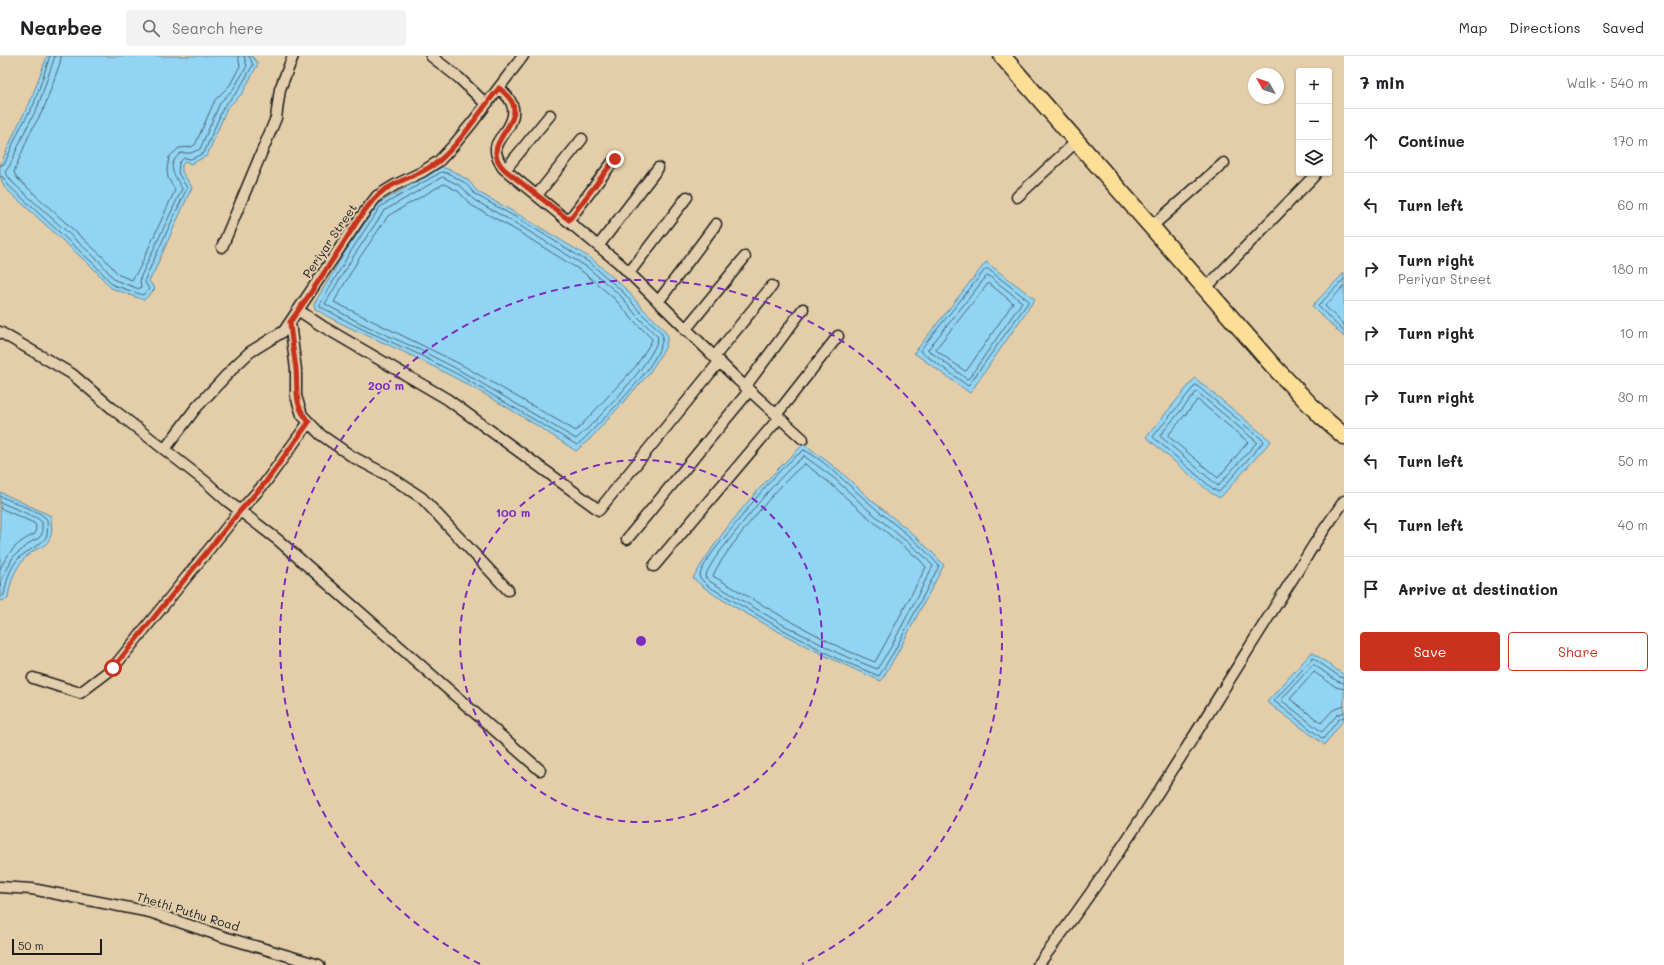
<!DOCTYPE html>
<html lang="en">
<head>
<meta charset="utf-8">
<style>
	:root { --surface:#fff; --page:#f2f2f2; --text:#202124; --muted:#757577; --line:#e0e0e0; --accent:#c8321e }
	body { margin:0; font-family:Mali,sans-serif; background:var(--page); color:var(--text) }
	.controls { position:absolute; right:12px; top:12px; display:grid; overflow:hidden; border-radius:4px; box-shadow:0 1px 3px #0004 }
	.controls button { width:36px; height:36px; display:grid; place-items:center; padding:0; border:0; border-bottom:1px solid var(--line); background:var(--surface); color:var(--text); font:20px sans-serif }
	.compass { position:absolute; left:1248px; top:12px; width:36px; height:36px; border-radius:50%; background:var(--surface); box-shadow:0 1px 3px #0004; rotate:309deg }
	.scale { position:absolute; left:12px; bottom:10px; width:90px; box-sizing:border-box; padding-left:4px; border:2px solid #1c1c1c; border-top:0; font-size:11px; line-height:14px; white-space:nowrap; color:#1c1c1c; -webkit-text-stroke:3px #e3cfad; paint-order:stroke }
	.stop { position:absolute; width:12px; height:12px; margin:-9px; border:3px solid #c8321e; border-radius:50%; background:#fff }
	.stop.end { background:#c8321e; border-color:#fff; box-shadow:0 1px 4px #0008 }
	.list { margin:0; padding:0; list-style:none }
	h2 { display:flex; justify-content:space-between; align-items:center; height:52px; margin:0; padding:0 16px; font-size:17px }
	h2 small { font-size:13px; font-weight:400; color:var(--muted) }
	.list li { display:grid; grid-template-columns:26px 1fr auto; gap:12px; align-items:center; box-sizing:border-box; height:64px; padding:0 16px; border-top:1px solid var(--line) }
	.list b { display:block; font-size:15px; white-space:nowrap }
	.list p { margin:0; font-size:13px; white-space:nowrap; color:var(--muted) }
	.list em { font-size:13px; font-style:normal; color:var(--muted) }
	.actions { display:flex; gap:8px; padding:12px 16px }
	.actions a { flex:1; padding:9px 0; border:1px solid var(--accent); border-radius:4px; text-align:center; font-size:14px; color:var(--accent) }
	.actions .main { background:var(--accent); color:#fff }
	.icon { flex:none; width:22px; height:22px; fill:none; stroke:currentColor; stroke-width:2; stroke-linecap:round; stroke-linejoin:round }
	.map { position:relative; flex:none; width:1344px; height:909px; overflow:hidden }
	header { display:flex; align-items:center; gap:24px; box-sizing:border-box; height:56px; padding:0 20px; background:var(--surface); border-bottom:1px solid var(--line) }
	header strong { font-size:19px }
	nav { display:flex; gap:22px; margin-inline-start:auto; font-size:14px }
	.search { width:280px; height:36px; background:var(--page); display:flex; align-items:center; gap:10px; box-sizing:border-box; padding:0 14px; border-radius:4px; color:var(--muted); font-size:15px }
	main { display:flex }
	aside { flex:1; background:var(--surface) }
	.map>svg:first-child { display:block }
	.water { fill:#92d4f3; stroke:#638a9d }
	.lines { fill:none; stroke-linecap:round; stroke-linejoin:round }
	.shore { stroke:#4b6672; stroke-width:1 }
	.street-casing { stroke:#1c1c1c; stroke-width:13 }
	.primary-casing { stroke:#1c1c1c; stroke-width:19 }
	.street { stroke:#e3cfad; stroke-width:10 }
	.primary { stroke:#fcde96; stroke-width:16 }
	.route { stroke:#c8321e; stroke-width:5 }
	.ring { fill:none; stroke:#7b2cbf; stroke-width:2; stroke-dasharray:7 5 }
	.labels { text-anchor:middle; stroke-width:4; stroke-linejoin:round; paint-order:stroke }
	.street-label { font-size:12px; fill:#1c1c1c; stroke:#e3cfad }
	.centre { fill:#7b2cbf; stroke:#e3cfad; stroke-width:2 }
	.ring-label { font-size:12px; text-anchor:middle; font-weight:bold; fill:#7b2cbf; stroke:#e3cfad; stroke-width:4; stroke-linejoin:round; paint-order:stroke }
</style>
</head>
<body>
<header>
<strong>Nearbee</strong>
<div class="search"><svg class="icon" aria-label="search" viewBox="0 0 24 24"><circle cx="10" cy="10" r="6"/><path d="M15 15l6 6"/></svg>Search here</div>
<nav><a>Map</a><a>Directions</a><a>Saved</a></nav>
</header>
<main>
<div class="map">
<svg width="1344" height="909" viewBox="0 0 1344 909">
	<rect width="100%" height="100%" fill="#e4cea9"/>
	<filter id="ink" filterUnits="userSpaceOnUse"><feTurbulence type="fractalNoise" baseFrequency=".025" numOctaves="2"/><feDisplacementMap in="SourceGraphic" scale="8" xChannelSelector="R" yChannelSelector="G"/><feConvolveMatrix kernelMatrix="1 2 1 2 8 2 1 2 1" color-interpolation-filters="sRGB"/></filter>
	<g filter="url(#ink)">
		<path class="water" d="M47 0H252L258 8 242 38 227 52 207 100 190 108 186 105 182 109V116L192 131 153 218 149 225 155 233 144 244 111 232 93 212 4 131 0 119V110L16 73 30 46Z
			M441 111 451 114 468 124 478 136 521 160 592 203 626 233 643 253 661 270 668 280 665 292 648 319 590 383 576 395C525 361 472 329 416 302 383 285 347 273 315 253L314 248 345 196 378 148Z
			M986 206 1035 243 970 337 914 297Z
			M1344 217V281L1312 250Z
			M1195 322 1271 385 1220 442 1211 437 1146 381Z
			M804 388 840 415 871 444 907 473 930 494 944 509 898 596 881 625C836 606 792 584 749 559 730 548 710 538 693 522 723 472 761 427 804 388Z
			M0 436 51 460C51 466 53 476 50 482 47 489 43 490 37 493 18 503 10 523 8 543L0 545Z
			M1312 596 1344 619V663L1325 689 1267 646Z"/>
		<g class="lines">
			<path class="shore" d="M55 0 38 50 24 77 10 109 5 116 12 126 99 205 115 224 139 233 141 231 140 225 141 220 182 133C176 120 164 110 181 97H191L200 93 220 47 234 32 247 10 244 0
				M61 0 60 7 44 52 29 79 14 116 17 122 103 201 119 219 132 224 140 211 175 134 168 122 167 114 169 101 179 92 191 91 195 89 215 44 230 29 240 10 238 0
				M0 110 5 107 19 74 34 48 50 0
				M442 116 450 118 465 127 476 139 519 163 590 207 623 236 640 256 658 273 663 280C661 309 607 358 587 380L577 389 457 318 418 298 360 272 319 250 349 198 380 151Z
				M0 120 4 122 8 129 95 209 113 229 143 239 149 233 145 226V223L187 132 178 117 179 107 184 102 191 103 204 97 224 50 238 35 253 9 249 0
				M443 121 462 131 474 144 517 168 587 211 620 239 636 259 658 281C657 302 594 368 576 383L459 314 420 294 362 268 325 248 353 201 384 155Z
				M444 128 458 135 471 149 514 173 583 216 615 243 632 263 652 283 651 286 636 310 576 375 462 309 334 246 358 204 388 160Z
				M986 213H988L1029 245 968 330 920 295Z
				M987 220H989L1022 246 969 322 967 323 928 294Z
				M1344 223 1318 250 1344 276
				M988 228H990L1013 247 967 314 965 315 937 295 936 293Z
				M1344 230 1325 250 1344 269
				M1196 329 1264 385 1219 436 1213 433 1153 381Z
				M1197 336 1257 386 1218 430 1160 380Z
				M1198 344 1248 386 1218 422 1168 380Z
				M804 394C825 404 850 431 868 446 891 467 919 485 939 510L895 594 879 620 838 603 778 571 708 530 699 521C705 503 721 486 733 471 755 444 776 414 804 394Z
				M804 400 834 422 865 451 924 500 933 510 891 591 877 613 840 598 780 567 711 526 705 521C711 504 726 489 736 475 757 449 778 421 804 400Z
				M805 408 830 427 862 456 920 504 926 511 885 588 875 606 843 593 783 561 713 520C719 501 787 418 805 408Z
				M0 440 39 457 47 463C47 468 48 474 47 479 44 489 24 495 17 504 9 514 6 527 4 539L0 541
				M0 446 37 462 42 466V478L39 482 31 486 13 501 1 525 0 531
				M0 452 34 467 36 470 35 478C17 486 9 495 0 513
				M1344 622 1340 621 1313 602 1274 645 1323 683 1339 663 1344 661
				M1344 627 1337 625 1313 608 1281 644 1322 676 1337 659 1344 656
				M1344 633 1336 631 1314 616 1290 643 1321 667 1333 654 1344 650"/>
			<g class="street-casing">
				<path id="street" d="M431 0 459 22 486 48
					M499 32C515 46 518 57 506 75 502 80 497 85 496 91 495 99 499 105 503 112L619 207 738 324 803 383
					M505 114 550 59
					M537 139 582 83
					M1017 141 1077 85
					M569 164 615 103
					M1151 171 1224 107
					M599 189 658 112
					M222 191 276 62 280 33 293 0
					M629 217 687 141
					M1205 233 1315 119
					M658 246 716 168
					M298 254 322 270 447 343 599 454 719 306
					M290 266 296 314V340L302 359 321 379 353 401 389 420 422 442 508 534
					M685 274 745 201
					M0 276 72 318 114 354 206 426 226 444 278 484 540 714
					M714 301 772 230
					M745 331 803 253
					M776 359 838 280
					M165 393 195 353 236 309 250 296 284 275 360 162 377 140 395 129 422 116 439 105 453 90 472 67 523 0
					M627 483 749 335
					M654 510 779 362
					M33 622 80 637 113 612 240 455 265 427 309 366
					M0 831 32 833 150 856 224 881 319 909
					M1038 909C1137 779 1219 638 1307 500 1318 481 1332 463 1344 445"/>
			</g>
			<g class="primary-casing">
				<path id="primary" d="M1002 0 1275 312 1321 360 1344 380"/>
			</g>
			<use href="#street" class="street"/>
			<use href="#primary" class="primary"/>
		</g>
	</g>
	<g class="lines" filter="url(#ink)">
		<path class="route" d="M113 612 240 455 265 427 309 366C293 349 298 333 296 313 294 297 291 281 290 266 310 239 328 211 346 183 355 169 364 153 376 141 391 125 421 120 439 105 463 84 479 56 499 32 504 36 509 41 512 46 524 70 477 88 505 114L569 164 615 103"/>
	</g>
	<g class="ring">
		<circle cx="641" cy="585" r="181"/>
		<path d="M480 908A361 361 0 1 1 802 908"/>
	</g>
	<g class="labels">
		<g class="street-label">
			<text transform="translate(330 185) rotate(-56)" y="4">Periyar Street</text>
			<text transform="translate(188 856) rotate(17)" y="4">Thethi Puthu Road</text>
		</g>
	</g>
	<circle cx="641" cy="585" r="6" class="centre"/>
	<g class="ring-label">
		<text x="386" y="334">200 m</text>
		<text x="513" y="461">100 m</text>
	</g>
</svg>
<div class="controls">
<button>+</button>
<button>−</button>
<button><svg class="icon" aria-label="layers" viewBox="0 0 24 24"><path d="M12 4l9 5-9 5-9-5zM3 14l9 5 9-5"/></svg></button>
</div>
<svg class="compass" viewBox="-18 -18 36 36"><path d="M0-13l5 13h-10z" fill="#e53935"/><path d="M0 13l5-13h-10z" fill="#757577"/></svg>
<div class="scale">50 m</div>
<div class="stop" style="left:113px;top:612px"></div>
<div class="stop end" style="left:615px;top:103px"></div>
</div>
<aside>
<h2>7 min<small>Walk · 540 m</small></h2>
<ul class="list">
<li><svg class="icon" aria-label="ahead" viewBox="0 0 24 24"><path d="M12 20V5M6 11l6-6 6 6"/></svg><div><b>Continue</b></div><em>170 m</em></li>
<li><svg class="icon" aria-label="left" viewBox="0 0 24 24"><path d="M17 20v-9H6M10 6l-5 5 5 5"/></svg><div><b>Turn left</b></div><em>60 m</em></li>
<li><svg class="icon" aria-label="right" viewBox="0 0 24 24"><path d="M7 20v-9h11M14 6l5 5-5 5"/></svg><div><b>Turn right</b><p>Periyar Street</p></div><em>180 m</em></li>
<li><svg class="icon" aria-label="right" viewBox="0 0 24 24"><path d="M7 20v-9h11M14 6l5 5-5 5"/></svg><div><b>Turn right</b></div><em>10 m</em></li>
<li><svg class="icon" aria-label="right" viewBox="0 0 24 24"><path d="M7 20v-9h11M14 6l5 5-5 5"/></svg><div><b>Turn right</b></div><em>30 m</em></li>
<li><svg class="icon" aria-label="left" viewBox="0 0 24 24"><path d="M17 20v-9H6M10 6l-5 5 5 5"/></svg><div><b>Turn left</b></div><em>50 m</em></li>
<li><svg class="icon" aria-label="left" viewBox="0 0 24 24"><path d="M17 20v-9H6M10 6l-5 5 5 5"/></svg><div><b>Turn left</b></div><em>40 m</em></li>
<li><svg class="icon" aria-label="arrive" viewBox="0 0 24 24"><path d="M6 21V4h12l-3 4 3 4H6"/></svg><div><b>Arrive at destination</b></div></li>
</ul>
<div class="actions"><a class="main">Save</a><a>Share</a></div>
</aside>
</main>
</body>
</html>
